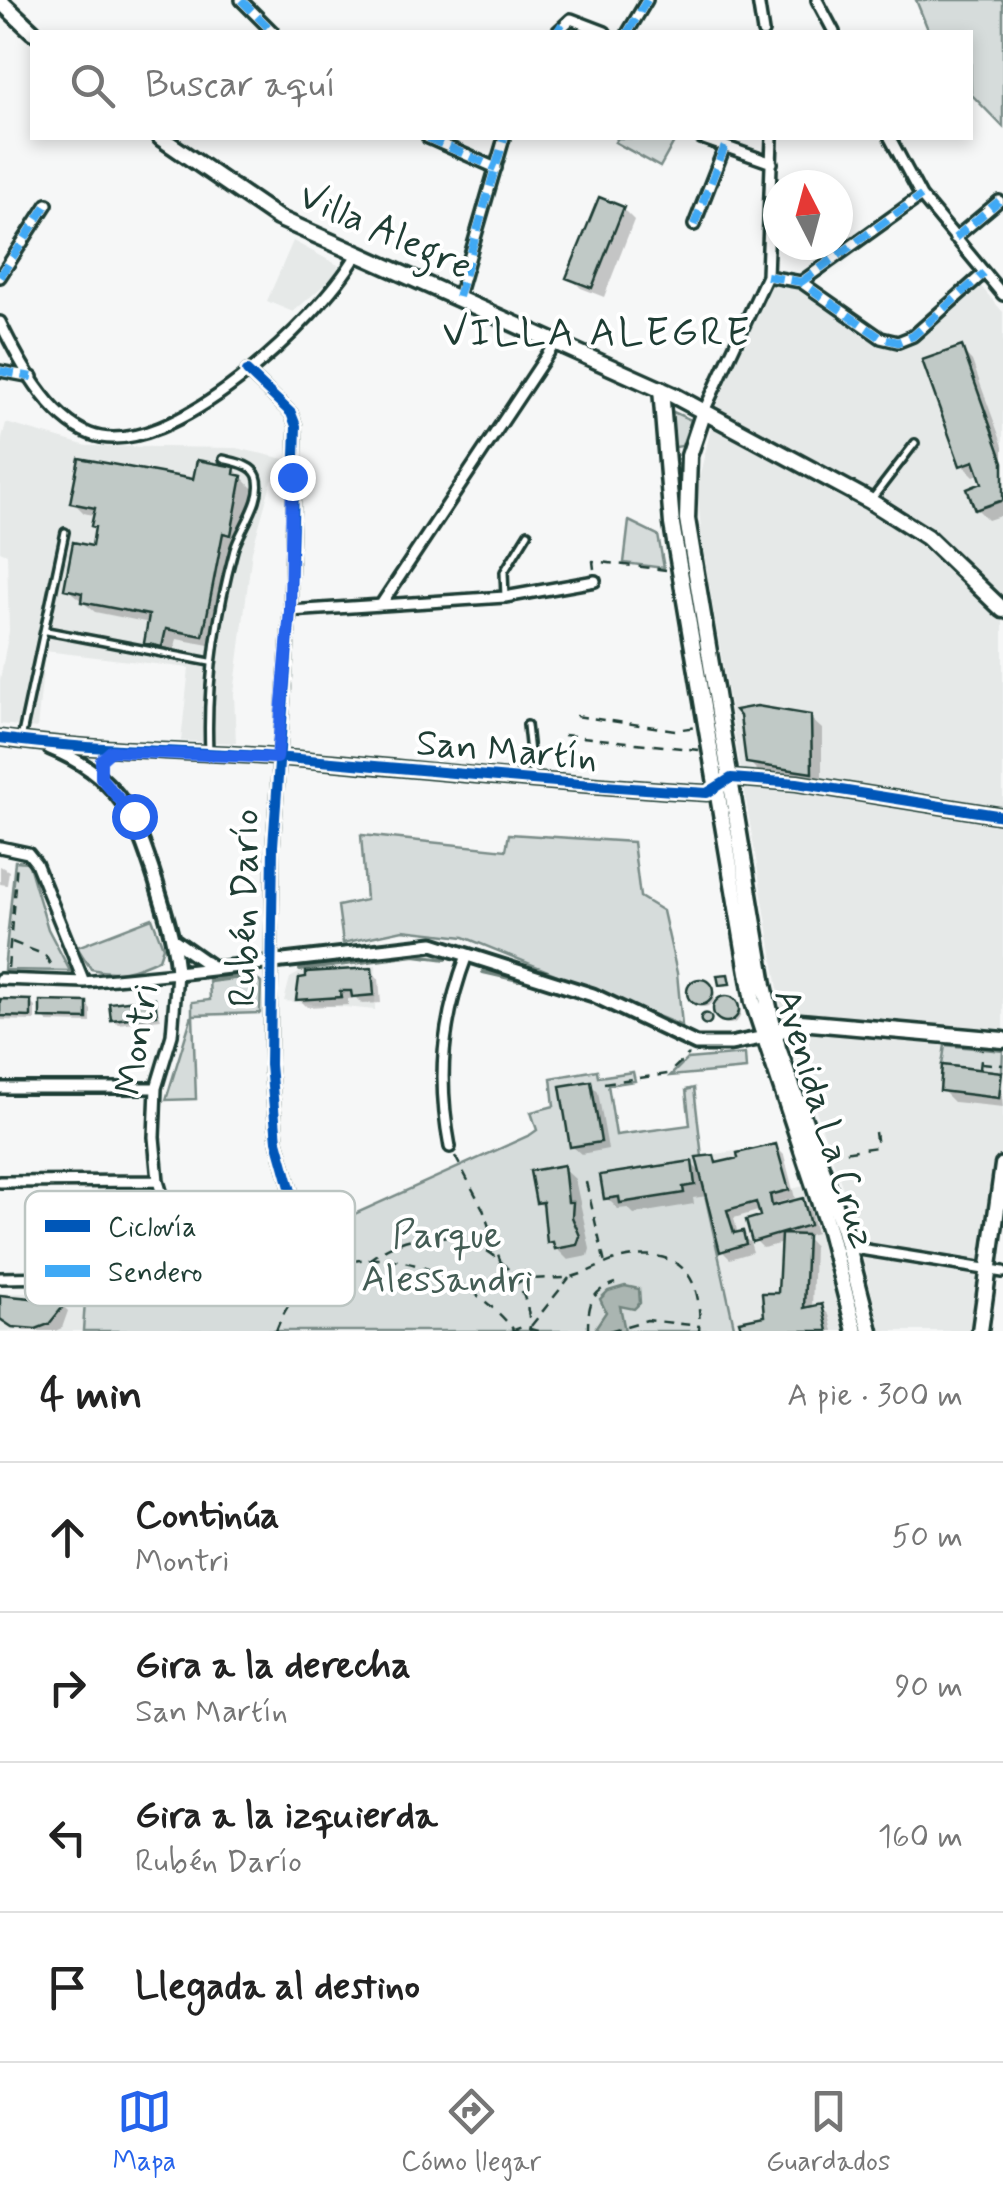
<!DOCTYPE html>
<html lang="es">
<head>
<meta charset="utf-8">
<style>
	:root { --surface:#fff; --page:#f2f2f2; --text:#222; --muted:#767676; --line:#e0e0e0; --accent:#2563eb }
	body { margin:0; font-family:Mynerve,sans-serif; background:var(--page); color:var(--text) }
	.compass { position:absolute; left:763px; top:170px; width:90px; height:90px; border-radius:50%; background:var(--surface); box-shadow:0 5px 15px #0003; rotate:354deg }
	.stop { position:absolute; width:30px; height:30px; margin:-22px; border:8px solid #2563eb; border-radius:50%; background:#fff }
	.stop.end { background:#2563eb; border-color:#fff; box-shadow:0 2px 10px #0008 }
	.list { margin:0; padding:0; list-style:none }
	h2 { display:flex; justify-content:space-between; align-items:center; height:130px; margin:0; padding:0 40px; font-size:42px }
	h2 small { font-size:32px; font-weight:400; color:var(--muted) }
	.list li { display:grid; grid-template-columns:65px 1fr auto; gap:30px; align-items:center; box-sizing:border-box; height:150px; padding:0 40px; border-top:2px solid var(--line) }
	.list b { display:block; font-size:38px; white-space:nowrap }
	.list p { margin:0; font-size:32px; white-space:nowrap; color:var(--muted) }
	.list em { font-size:32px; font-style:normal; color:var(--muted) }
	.icon { flex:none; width:55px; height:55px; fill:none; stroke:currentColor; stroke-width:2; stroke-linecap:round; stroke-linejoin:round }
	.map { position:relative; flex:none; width:1003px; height:1331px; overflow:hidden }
	.search { position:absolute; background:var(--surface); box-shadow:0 5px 15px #0003; left:30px; right:30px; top:30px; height:110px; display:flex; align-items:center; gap:25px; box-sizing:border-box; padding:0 35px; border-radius:0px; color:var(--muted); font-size:38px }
	.sheet { height:730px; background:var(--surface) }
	nav { display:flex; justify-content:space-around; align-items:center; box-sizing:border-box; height:140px; border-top:2px solid var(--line); background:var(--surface); font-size:28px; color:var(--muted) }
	nav a { display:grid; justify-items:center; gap:5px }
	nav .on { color:var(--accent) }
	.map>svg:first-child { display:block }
	.built { fill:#e6e9e8 }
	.green { fill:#d6dcdb; stroke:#7a8c88; stroke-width:2.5 }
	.water { fill:#aab5b1; stroke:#72857f; stroke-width:2.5 }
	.shadow { fill:#0003 }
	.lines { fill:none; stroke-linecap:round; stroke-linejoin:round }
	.stream { stroke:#72857f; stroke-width:4 }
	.building { fill:#c0c9c6; stroke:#1f3d34; stroke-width:2.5 }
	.service-casing { stroke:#1f3d34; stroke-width:12 }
	.minor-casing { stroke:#1f3d34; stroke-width:16 }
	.tertiary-casing { stroke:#1f3d34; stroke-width:19 }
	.secondary-casing { stroke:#1f3d34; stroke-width:21 }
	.path { stroke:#1f3d34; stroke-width:2.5; stroke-dasharray:10 8; stroke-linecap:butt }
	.service { stroke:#fff; stroke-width:5 }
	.minor { stroke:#fff; stroke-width:9 }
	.tertiary { stroke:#fff; stroke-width:11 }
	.secondary { stroke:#fff; stroke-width:14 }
	.quiet { stroke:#3fa9f5; stroke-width:8; stroke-dasharray:15 8; stroke-linecap:butt }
	.cycleway-casing { stroke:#fff; stroke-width:16 }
	.cycleway { stroke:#0057b8; stroke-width:10 }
	.route { stroke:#2563eb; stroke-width:12 }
	.labels { text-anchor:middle; stroke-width:8; stroke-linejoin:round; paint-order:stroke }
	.street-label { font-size:38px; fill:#1f3d34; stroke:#fff }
	.park-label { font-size:38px; fill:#445d55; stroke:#fff }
	.neighbourhood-label { font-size:40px; letter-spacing:2.5px; fill:#1f3d34; stroke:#fff }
	.key { fill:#fff; stroke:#bcc5c2; stroke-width:2.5 }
	.key-label { font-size:28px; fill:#1f3d34 }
</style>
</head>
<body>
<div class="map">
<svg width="1003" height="1331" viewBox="0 0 1003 1331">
	<rect width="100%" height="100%" fill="#f6f7f7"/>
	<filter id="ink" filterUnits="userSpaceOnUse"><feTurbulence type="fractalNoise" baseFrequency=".01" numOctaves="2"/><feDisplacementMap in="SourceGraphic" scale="20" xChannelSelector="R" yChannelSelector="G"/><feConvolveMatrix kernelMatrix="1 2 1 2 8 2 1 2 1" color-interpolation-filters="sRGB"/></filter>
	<g filter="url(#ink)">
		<path class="built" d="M293 241 338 265V273L293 312 267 301Z
			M770 283 798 286 891 345 907 343 978 283 1003 312V1224L989 1331H881L854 1221 782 1012 702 543 697 486 717 404Z
			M6 423 87 446 236 448 285 459 271 483 252 551 234 694 236 743 181 741 189 668 45 651 37 728 0 724V680L9 631 7 554 0 551V447Z
			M376 965 375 1010 284 1001 290 978 304 970Z
			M756 1148 770 1194 804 1186 837 1274 849 1331H735L696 1157Z
			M0 1293H85L83 1331H0Z"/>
		<path class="green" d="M916 0H1003V127L971 94 970 32H929Z
			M618 138H676L660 167 615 142Z
			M671 411 691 420 682 446 676 447 671 443Z
			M629 521 658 535 664 568 624 563Z
			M509 834 633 842 640 897 663 911 677 973 682 1026 464 937 403 930 343 943 338 906 366 900 361 835 506 850Z
			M15 861 28 862 48 929 70 971 4 970Z
			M152 918 163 947 159 959C136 970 117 976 91 969L77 947Z
			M252 975 261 983 260 1013 193 1015 196 1099 166 1100 192 1015V1002L210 1000 209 978Z
			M945 1045 1003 1051 1002 1072 942 1065Z
			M745 1054 746 1069 670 1076 687 1059Z
			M597 1070 598 1077 633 1072 635 1081 608 1085 616 1135 690 1125 686 1090 694 1088 702 1157 697 1158 735 1331H83L86 1286 203 1282 530 1135 537 1130 531 1112 554 1106 551 1078Z"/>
		<path class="water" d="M625 1286 639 1289 640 1303 634 1309 620 1306 625 1331H599L596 1327 606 1312 600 1299 608 1291Z"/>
		<path class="shadow" d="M623 209 634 220 604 297 581 288 569 277Z
			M961 349 972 361 1003 446V515L988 520 977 509 985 485 981 473 974 476 962 464Z
			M234 469 253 489 242 545 234 543 214 646 177 639 173 657 158 654 146 642 150 623 95 612 66 588 94 549 96 516 84 513 73 502 195 482Z
			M810 718 822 729V783L760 773 748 761Z
			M0 866 9 871 7 885 0 884Z
			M371 970 379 979 381 1003 362 1004 356 998 348 999V1005L307 1007 299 999Z
			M691 995a12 12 0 1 1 24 0a12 12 0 1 1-24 0Z
			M717 1012a12 12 0 1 1 24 0a12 12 0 1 1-24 0Z
			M154 1001 161 1019 118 1024 113 1019Z
			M0 1002H30L35 1007V1021L0 1020Z
			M86 1004 91 1010V1023L48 1022 43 1017Z
			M1000 1074 1003 1107 954 1102 942 1090Z
			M590 1084 598 1092 608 1149 581 1154 572 1146Z
			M776 1147 784 1155 795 1198 776 1203 778 1207 802 1201 810 1209 816 1233 805 1236 814 1246 812 1309 821 1307 829 1315 833 1331H744L766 1318 780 1295 783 1243 763 1248 755 1240 761 1210 734 1218 738 1235 750 1242 753 1252 730 1259 722 1251 708 1196 693 1198 694 1204 634 1214 628 1208 618 1209 607 1198 691 1163 704 1176 713 1158 720 1165Z
			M563 1168 575 1179 590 1249 588 1256 568 1260 550 1242 546 1210 538 1202Z
			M0 1298 60 1303 68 1311 62 1328 55 1331H24L4 1320Z"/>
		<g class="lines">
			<path class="stream" d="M300 970 415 955 446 959
				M483 972 518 980
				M211 981 250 976"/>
		</g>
		<path class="building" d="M599 197 624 207 592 288 566 278Z
			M962 346 1003 462V500L975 510 967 489 982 483 974 461 960 466 922 360Z
			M79 458 193 479 197 460 235 467 234 474 242 476 231 535 223 533 203 636 166 629 162 647 144 643 149 615 81 602 82 593 64 589 73 542 92 546 95 527 91 526 95 508 70 503Z
			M757 706 811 715 812 773 746 763 740 716 735 710Z
			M372 968 374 995 352 997 351 991H340L341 997 296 1000 299 978 306 977V972Z
			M728 974 730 984 719 985 717 975Z
			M687 992a13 13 0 1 1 26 0a13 13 0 1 1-26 0Z
			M713 1009a13 13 0 1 1 26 0a13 13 0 1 1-26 0Z
			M155 998 157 1015 111 1020 109 1003Z
			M0 999 31 1000V1017L0 1016Z
			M40 1001 87 1002V1019L40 1018Z
			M700.5 1019a5.5 5.5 0 1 1 11 0a5.5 5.5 0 1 1-11 0Z
			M942 1065 1002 1072 999 1098 940 1091Z
			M591 1081 601 1142 570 1147 560 1086Z
			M776 1144 789 1190 770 1195 772 1206 803 1198 810 1225 752 1242 746 1220 760 1216 756 1202 727 1210 734 1233 743 1231 746 1244 720 1252 696 1157 714 1155 716 1163 738 1158 737 1153Z
			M692 1161 695 1185 683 1187 684 1193 620 1203 619 1197 604 1199 600 1175Z
			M564 1165 568 1202H573L572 1217 580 1236 577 1245 555 1249 553 1242 547 1243 543 1202 536 1203 530 1171Z
			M781 1234 807 1235 804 1308 822 1304 828 1331H742L739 1321 764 1316 762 1293H778Z
			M0 1295 61 1301 62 1308 49 1324 36 1329 12 1327 0 1319Z"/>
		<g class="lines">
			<g class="service-casing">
				<path id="service" d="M872 499 915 443
					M505 597 504 572 528 533
					M47 631 210 662
					M527 725 533 781
					M21 739 65 532
					M209 751C206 682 216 617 234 550 240 529 265 499 257 476 252 464 234 462 223 459"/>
			</g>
			<g class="minor-casing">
				<path id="minor" d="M241 0 273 32
					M758 0 763 32
					M817 0 834 32
					M557 32 571 19 605 32
					M628 32 647 0
					M428 138 496 168
					M701 138 772 163
					M890 138 921 196 1003 295
					M694 225 725 146
					M955 238 999 201
					M767 276 801 282 881 338 898 342 913 336 984 273
					M0 277 47 204
					M801 282 921 196
					M458 297 504 138
					M0 322C18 359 48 418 90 434 169 464 320 318 356 256
					M0 371 32 377
					M247 371 291 413 296 426 290 611 273 846 270 1065 277 1141 300 1223
					M704 411 767 276 772 138
					M382 603 557 340
					M290 611 505 597 595 581
					M0 847 28 853 36 863 84 982
					M0 979 84 982 177 973 172 1035 156 1088 154 1137 158 1181 186 1275 0 1278
					M0 1088H156
					M450 1147C437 1078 442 1021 467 955
					M0 1182 158 1181
					M848 1247 1003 1272"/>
			</g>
			<g class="tertiary-casing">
				<path id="tertiary" d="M0 738C91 751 182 750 274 757 419 769 562 785 707 793L731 778 797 783 1003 816
					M50 748C119 776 135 815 156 882 165 913 175 940 177 973L433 944 593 995 696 1044H730L766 1037
					M175 941 212 967"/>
			</g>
			<g class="secondary-casing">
				<path id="secondary" d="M0 1 33 32
					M161 138 278 218 673 395 870 501 927 537 1003 610
					M661 389 672 524 753 1002 829 1231 855 1331
					M704 411 689 456 687 519 764 985 778 1048 843 1227 870 1331
					M767 1036 800 1022 1003 1040
					M980 1331 1003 1165"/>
			</g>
			<path class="path" d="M594 569 593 561 666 570
				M576 716 675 730 696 727
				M564 735 699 750
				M12 942 45 955 53 969
				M8 968 17 862
				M982 1063 1003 1065
				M980 1069 982 1050
				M604 1083 668 1074 689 1054
				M829 1154 877 1147 875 1132
				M455 1156 483 1209 501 1263
				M586 1182 605 1264
				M369 1260C433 1209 529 1244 530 1331
				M518 1282C532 1276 555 1280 571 1277 589 1273 605 1262 622 1258 681 1246 703 1277 699 1331
				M531 1326 569 1278
				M276 1331C317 1218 452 1254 513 1329
				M511 1331 522 1327 538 1331
				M569 1331H584
				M588 1331C588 1306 590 1291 615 1283
				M609 1331 647 1320 700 1326"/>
			<use href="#service" class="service"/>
			<use href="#minor" class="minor"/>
			<use href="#tertiary" class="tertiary"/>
			<use href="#secondary" class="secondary"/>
			<path class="quiet" d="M241 0 273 32
				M557 32 562 24
				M628 32 647 0
				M428 138 496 168
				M694 225 725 146
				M955 238 999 201
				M767 276 801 282 881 338 898 342 913 336 984 273
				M0 277 47 204
				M801 282 921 196
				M458 297 504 138
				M0 371 32 377"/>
			<g class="cycleway-casing">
				<path id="cycleway" d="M247 371 291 413 296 426 290 611 273 846 270 1065 277 1141 300 1223
					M0 738C91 751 182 750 274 757 419 769 562 785 707 793L731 778 797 783 1003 816"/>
			</g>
			<use href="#cycleway" class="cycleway"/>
		</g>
	</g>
	<g class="lines" filter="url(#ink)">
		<path class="route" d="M134 816 101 778V760L111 751 277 758 290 611 292 477"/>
	</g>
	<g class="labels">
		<g class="street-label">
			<text transform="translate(386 230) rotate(24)" y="13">Villa Alegre</text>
			<text transform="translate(507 749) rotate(5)" y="13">San Martín</text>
			<text transform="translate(243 908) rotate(-89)" y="13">Rubén Darío</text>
			<text transform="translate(136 1039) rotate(-81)" y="13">Montri</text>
			<text transform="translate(826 1118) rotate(73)" y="13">Avenida La Cruz</text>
		</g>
		<g class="park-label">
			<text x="447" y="1247">Parque<tspan x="447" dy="44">Alessandri</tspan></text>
		</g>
		<g class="neighbourhood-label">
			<text x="597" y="345">VILLA ALEGRE</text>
		</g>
	</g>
	<rect x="25" y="1191" width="330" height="115" rx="15" class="key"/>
	<rect x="45" y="1220" width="45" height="12" fill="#0057b8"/>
	<rect x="45" y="1265" width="45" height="12" fill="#3fa9f5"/>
	<g class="key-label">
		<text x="108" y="1236">Ciclovía</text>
		<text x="108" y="1281">Sendero</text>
	</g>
</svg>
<svg class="compass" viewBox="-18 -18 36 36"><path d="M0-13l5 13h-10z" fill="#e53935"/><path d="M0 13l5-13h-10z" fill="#767676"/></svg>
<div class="stop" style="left:134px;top:816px"></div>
<div class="stop end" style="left:292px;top:477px"></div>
<div class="search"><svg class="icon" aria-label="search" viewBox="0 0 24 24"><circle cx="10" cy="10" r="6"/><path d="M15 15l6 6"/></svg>Buscar aquí</div>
</div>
<section class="sheet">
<h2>4 min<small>A pie · 300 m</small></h2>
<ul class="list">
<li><svg class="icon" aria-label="ahead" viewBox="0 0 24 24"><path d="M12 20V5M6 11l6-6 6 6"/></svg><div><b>Continúa</b><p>Montri</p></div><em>50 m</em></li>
<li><svg class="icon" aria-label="right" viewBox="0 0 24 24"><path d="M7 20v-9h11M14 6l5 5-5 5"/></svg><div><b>Gira a la derecha</b><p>San Martín</p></div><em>90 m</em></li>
<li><svg class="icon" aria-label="left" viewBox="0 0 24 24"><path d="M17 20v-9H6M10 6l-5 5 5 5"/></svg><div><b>Gira a la izquierda</b><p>Rubén Darío</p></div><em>160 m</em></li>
<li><svg class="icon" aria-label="arrive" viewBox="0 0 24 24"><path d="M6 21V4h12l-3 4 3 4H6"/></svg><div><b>Llegada al destino</b></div></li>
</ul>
</section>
<nav>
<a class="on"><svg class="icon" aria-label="map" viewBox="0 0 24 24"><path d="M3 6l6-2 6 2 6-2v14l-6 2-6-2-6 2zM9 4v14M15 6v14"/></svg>Mapa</a>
<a><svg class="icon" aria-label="directions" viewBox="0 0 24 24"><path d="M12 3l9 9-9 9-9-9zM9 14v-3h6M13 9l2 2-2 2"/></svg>Cómo llegar</a>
<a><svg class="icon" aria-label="saved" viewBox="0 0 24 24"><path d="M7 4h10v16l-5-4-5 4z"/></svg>Guardados</a>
</nav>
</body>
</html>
